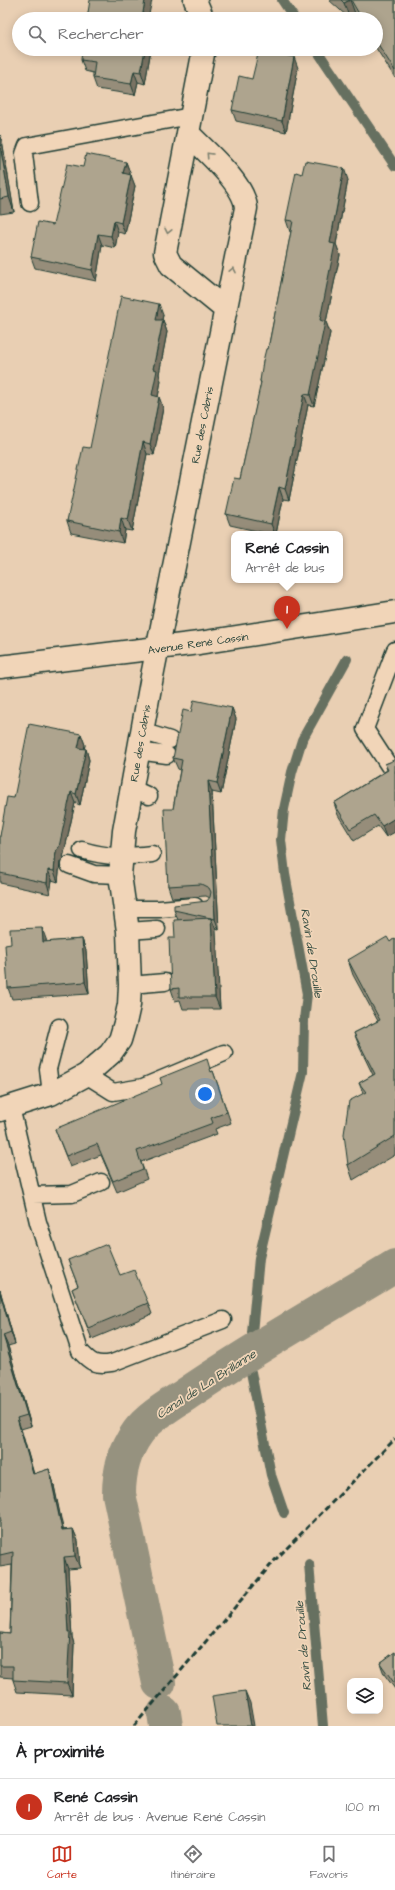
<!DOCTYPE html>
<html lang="fr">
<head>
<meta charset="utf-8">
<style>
	:root { --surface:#fff; --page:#f2f2f2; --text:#202124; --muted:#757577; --line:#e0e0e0; --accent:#c8321e }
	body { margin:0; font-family:"Architects Daughter",sans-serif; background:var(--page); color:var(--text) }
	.controls { position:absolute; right:12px; bottom:12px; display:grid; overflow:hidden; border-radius:8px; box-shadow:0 2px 10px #0003 }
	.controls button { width:36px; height:36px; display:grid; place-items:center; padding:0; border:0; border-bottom:1px solid var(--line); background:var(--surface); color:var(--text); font:20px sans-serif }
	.you { position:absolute; left:205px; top:1094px; width:14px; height:14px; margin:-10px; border:3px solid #fff; border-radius:50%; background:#1a73e8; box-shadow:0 0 0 6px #1a73e833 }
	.badge { display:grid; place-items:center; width:26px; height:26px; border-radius:50%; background:var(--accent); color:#fff; font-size:13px; font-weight:700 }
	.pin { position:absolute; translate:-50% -33px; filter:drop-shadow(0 1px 2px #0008) }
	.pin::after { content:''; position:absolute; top:21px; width:14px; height:12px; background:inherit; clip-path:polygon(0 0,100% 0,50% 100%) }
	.popup { position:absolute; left:231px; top:531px; width:112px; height:52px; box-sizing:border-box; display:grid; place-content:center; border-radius:8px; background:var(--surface); filter:drop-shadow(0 1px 3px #0005); font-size:13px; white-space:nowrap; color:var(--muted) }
	.popup b { font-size:15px; color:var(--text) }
	.popup::after { content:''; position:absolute; left:50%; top:100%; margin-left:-8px; border:8px solid transparent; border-top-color:var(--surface) }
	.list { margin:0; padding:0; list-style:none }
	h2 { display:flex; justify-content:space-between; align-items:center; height:52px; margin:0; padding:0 16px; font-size:17px }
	h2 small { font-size:13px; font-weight:400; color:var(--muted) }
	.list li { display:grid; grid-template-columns:26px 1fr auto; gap:12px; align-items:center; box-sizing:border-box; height:56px; padding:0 16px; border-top:1px solid var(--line) }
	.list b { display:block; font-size:15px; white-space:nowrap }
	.list p { margin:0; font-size:13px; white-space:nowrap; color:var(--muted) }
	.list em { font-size:13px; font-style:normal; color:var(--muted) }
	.icon { flex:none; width:22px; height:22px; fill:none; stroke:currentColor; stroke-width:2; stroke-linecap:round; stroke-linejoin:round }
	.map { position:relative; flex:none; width:395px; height:1726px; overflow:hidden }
	.search { position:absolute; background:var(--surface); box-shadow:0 2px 10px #0003; left:12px; right:12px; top:12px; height:44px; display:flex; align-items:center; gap:10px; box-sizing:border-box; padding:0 14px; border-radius:22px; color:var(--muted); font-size:15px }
	.sheet { height:108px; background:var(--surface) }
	nav { display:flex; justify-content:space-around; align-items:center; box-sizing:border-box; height:56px; border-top:1px solid var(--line); background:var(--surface); font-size:11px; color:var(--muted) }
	nav a { display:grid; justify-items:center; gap:2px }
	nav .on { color:var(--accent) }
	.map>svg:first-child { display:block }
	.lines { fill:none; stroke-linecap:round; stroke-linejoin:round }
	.stream { stroke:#667061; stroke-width:10 }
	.canal { stroke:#96927f; stroke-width:34 }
	.lane-casing { stroke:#1f3d34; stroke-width:19 }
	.street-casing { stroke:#1f3d34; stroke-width:25 }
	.secondary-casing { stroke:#1f3d34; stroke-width:25 }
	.lane { stroke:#f1d5b8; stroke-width:16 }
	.street { stroke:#f1d5b8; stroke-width:22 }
	.secondary { stroke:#f1d5b8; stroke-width:22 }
	.rail { stroke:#1f3d34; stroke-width:3; stroke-dasharray:6 3; stroke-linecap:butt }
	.wall { fill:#968d7a; stroke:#1f3d34 }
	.shaded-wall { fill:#7a7363; stroke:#1f3d34 }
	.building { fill:#aea48e; stroke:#1f3d34 }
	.oneway { stroke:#7d816f }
	.labels { text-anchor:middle; stroke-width:3.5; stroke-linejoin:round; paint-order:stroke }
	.street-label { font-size:11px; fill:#1f3d34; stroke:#f1d5b8 }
	.water-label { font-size:12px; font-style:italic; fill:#314a3f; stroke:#f1d5b8 }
</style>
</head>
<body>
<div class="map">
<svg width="395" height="1726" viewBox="0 0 395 1726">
	<rect width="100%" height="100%" fill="#e9cfb3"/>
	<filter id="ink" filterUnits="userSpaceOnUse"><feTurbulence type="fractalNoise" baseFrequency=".025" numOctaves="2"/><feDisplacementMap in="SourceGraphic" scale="8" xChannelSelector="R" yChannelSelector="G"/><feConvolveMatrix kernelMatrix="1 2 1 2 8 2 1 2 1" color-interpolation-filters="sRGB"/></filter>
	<g filter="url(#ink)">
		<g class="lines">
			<path class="stream" d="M282 0 295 19
				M316 49 395 166
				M252 1333 259 1258 303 1072 304 1020 307 994 285 874 281 840 284 809 292 772 302 740 347 659
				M251 1372 271 1475 284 1513
				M309 1564 323 1726"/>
			<path class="canal" d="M159 1683 119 1494C119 1471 125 1450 138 1432 150 1416 172 1404 188 1393 255 1347 326 1308 395 1266
				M164 1713 166 1726"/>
			<g class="lane-casing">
				<path id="lane" d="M30 203 24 154 27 146 191 116
					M141 731 170 740
					M138 751 167 755
					M389 766 365 729 395 650
					M131 788 149 796
					M82 850C108 858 126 857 152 854
					M69 865 94 874 120 875
					M125 909H159L195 906
					M128 931 157 929
					M130 985 165 982
					M86 1075 113 1092 143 1087 224 1053
					M51 1094 48 1069 59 1027
					M11 1107 38 1222 80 1351C91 1363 96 1366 112 1363L223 1320
					M32 1195 72 1194 101 1182"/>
			</g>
			<g class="street-casing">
				<path id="street" d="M195 0 203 19
					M188 133 204 49
					M0 1110 51 1094 86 1075 110 1054 120 1040 125 1023 129 1005 130 985 128 931 120 875 124 831 153 671 246 208C245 184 204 150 188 133L165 253 171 265 225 309"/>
			</g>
			<g class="secondary-casing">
				<path id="secondary" d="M0 667 199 643 395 612"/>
			</g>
			<use href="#lane" class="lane"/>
			<use href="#street" class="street"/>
			<use href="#secondary" class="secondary"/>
			<path class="rail" d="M134 1726 275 1560 395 1439"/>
		</g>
		<path class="wall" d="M329 0H395V78L376 48V19H358L356 16 352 19H350Z
			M151 49 145 84 138 82 135 95 97 89 93 78V73L85 71 81 60Z
			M298 68 286 132 236 121 232 110 252 79Z
			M0 135 2 140 14 212 0 214Z
			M126 162 130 173V174L135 186 125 234 118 232 115 248 102 245 96 281 35 268 31 257 53 225 83 167Z
			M348 180 336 244 340 255 326 322 330 333 314 406 308 405 289 500 283 499 276 534H270L230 525 226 514 240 479 261 384 260 381 268 349 291 232H290L286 220Z
			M163 315 162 320H163L167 332 159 374 161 381 158 397H159L163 408 154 455 147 454 132 531 125 530 123 543 71 533 67 521 90 448Z
			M232 708 236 719 221 794 212 792 219 930 215 929 220 1009H183L180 1000 175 1001 171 989 178 920 174 910 207 901 210 898 206 896 172 898 168 886 173 809 180 770 178 769 173 758 191 712Z
			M81 734 85 745 84 749H86L89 760 80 805 75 803 63 858 60 862 58 882 52 880 50 894 0 883V836L14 798Z
			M390 762 386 837 378 826 354 841 338 815 334 803 387 770 385 764Z
			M395 938V1155L353 1180 348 1165 363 1093 359 1083 373 1075 360 1048 354 1033 378 1021 353 975 348 960 390 942Z
			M46 939V942L82 939 86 951 89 994 12 999 8 988Z
			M213 1071 231 1123 215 1129 217 1134 141 1162 147 1179 117 1192 101 1155 70 1167 55 1129Z
			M68 1260 120 1275 148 1303 152 1314 92 1339 72 1289 78 1286Z
			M0 1290 15 1344 8 1346 31 1426 21 1429 34 1474 49 1469 53 1481 63 1530 73 1529 78 1541 80 1568 68 1569 72 1637 74 1644 72 1695 17 1692 13 1680V1678L0 1677V1633L10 1634 12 1565 0 1567V1521H1L0 1517Z
			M395 1652V1689L384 1674 380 1663Z"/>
		<path class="shaded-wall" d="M145 0H152L148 19H142Z
			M350 0 356 16 352 19H350L344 3Z
			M145 49H151L145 84 141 72Z
			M294 57 298 68 286 132 282 121Z
			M134 71 138 82 135 95 131 84Z
			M0 135 2 140 14 212 9 197 0 145Z
			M126 162 130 173 127 184 123 173Z
			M344 168 348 180 336 244 340 255 326 322 330 333 314 406 310 395 330 243Z
			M131 175 135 186 125 234 121 223Z
			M114 221 118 232 115 248 111 236Z
			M98 234 102 245 96 281 92 270Z
			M159 304 163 315 160 331 156 320Z
			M163 320 167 332 159 374 161 381 156 407 152 395 153 369Z
			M304 394 308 405 289 500 285 489Z
			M159 397 163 408 154 455 150 444Z
			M143 442 147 454 132 531 128 520Z
			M279 487 283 499 276 534H275L271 524Z
			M121 518 125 530 123 543 119 532Z
			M232 708 236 719 221 794 217 783Z
			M81 734 85 745 82 759 78 748Z
			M86 749 89 760 80 805 76 794Z
			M208 781 212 792 219 930 215 919Z
			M71 792 75 803 63 858 60 862 58 882 54 871 56 851Z
			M395 818V832L386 837 382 826Z
			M48 870 52 880 50 894 47 883Z
			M211 918 216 930 220 1009 215 997Z
			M42 928 46 939 47 954 43 942Z
			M82 939 86 951 89 994 85 982Z
			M0 1290 6 1312 15 1344 11 1332 0 1293Z
			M3 1335 8 1346 31 1426 27 1415Z
			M17 1418 21 1429 37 1486 33 1474Z
			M49 1469 53 1481 66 1542 62 1530Z
			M73 1529 78 1541 80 1568 75 1556Z
			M64 1557 68 1569 72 1637 74 1644 72 1695 67 1683 68 1632Z
			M245 1691 250 1703 254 1726H251Z"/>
		<path class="building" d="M90 0H145L142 19H87Z
			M341 0H350L344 3Z
			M351 0H395V71L376 41V19H362Z
			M82 49H145L141 72 134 71 131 84 93 78 95 62 81 60Z
			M259 50 294 57 282 121 232 110 239 76 252 79Z
			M0 145 9 197 0 199Z
			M86 154 126 162 123 173 131 175 121 223 114 221 111 236 98 234 92 270 31 257 38 222 53 225 67 164 83 167Z
			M305 161 344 168 330 243 335 244 320 320 325 322 310 395 304 394 285 489 279 487 271 524 226 514 234 478 240 479 261 382 260 381 263 361 266 349H268L293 221 286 220 296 172 302 174Z
			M121 296 159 304 156 320H163L153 369 157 370 152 395 159 397 150 444 143 442 128 520 121 518 119 532 67 521 83 447 90 448Z
			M194 700 232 708 217 783 208 781 215 919 174 910V905L207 901 210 897 211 892 209 888 201 884 168 886 164 809H173L182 760 173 758 183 710 191 712Z
			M29 724 81 734 78 748 86 749 76 794 71 792 59 847 56 851 54 871 48 870 47 883 0 873V836L7 797 14 798Z
			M395 759V818L382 826 374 815 350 829 334 803 388 770 385 764 390 762Z
			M211 918 215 997H179V988L171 989 169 938H175L174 920Z
			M42 928 43 942 82 939 85 982 8 988 5 945 11 944 10 929Z
			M387 937 390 942 395 938V1136L348 1165 344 1134 349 1101 366 1092 359 1083 375 1074 354 1033 380 1020 348 960Z
			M207 1059 211 1072 213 1071 227 1112 211 1118 213 1123 137 1151 143 1169 113 1181 97 1144 66 1156 55 1129 162 1084 160 1078Z
			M107 1244 120 1275 134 1270 148 1303 88 1328 72 1289 78 1286 68 1260Z
			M0 1293 11 1332 3 1335 27 1415 17 1418 33 1474 49 1469 62 1530 73 1529 75 1556 64 1557 68 1632H70L67 1683 13 1680V1666H0V1633L10 1634 13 1552 0 1555V1521H1L0 1517Z
			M395 1652V1684L380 1663Z
			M245 1691 251 1726H217L212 1696Z"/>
		<defs><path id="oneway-chevron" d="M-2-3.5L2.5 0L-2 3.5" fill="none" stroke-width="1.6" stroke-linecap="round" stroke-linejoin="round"/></defs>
		<g class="oneway">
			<use href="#oneway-chevron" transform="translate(209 155) rotate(-133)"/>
			<use href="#oneway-chevron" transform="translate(168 231) rotate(102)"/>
			<use href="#oneway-chevron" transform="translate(233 270) rotate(-78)"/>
		</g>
	</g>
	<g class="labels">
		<g class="street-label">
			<text transform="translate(202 425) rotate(-79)" y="4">Rue des Cabris</text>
			<text transform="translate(198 643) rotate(-8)" y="4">Avenue René Cassin</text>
			<text transform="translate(140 743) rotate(-80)" y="4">Rue des Cabris</text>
		</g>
		<g class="water-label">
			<text transform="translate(312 953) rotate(81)" y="4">Ravin de Drouille</text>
			<text transform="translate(206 1384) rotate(-33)" y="4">Canal de La Brillanne</text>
			<text transform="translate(303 1646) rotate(-95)" y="4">Ravin de Drouille</text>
		</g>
	</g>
</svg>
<div class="controls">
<button><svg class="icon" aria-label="layers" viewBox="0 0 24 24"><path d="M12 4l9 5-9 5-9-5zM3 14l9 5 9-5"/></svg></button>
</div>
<div class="you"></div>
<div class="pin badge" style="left:287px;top:629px">1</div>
<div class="popup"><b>René Cassin</b>Arrêt de bus</div>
<div class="search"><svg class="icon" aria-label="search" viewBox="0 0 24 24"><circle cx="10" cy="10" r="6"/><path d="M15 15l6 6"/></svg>Rechercher</div>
</div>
<section class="sheet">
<h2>À proximité<small></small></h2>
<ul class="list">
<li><span class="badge">1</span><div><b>René Cassin</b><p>Arrêt de bus · Avenue René Cassin</p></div><em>100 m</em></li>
</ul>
</section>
<nav>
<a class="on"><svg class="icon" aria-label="map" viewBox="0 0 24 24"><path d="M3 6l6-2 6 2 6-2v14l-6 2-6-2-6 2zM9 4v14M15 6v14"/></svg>Carte</a>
<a><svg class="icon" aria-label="directions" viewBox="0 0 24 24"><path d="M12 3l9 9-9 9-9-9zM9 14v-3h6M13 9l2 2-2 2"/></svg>Itinéraire</a>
<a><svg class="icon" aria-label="saved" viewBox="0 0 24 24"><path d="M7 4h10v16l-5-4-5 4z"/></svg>Favoris</a>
</nav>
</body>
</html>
